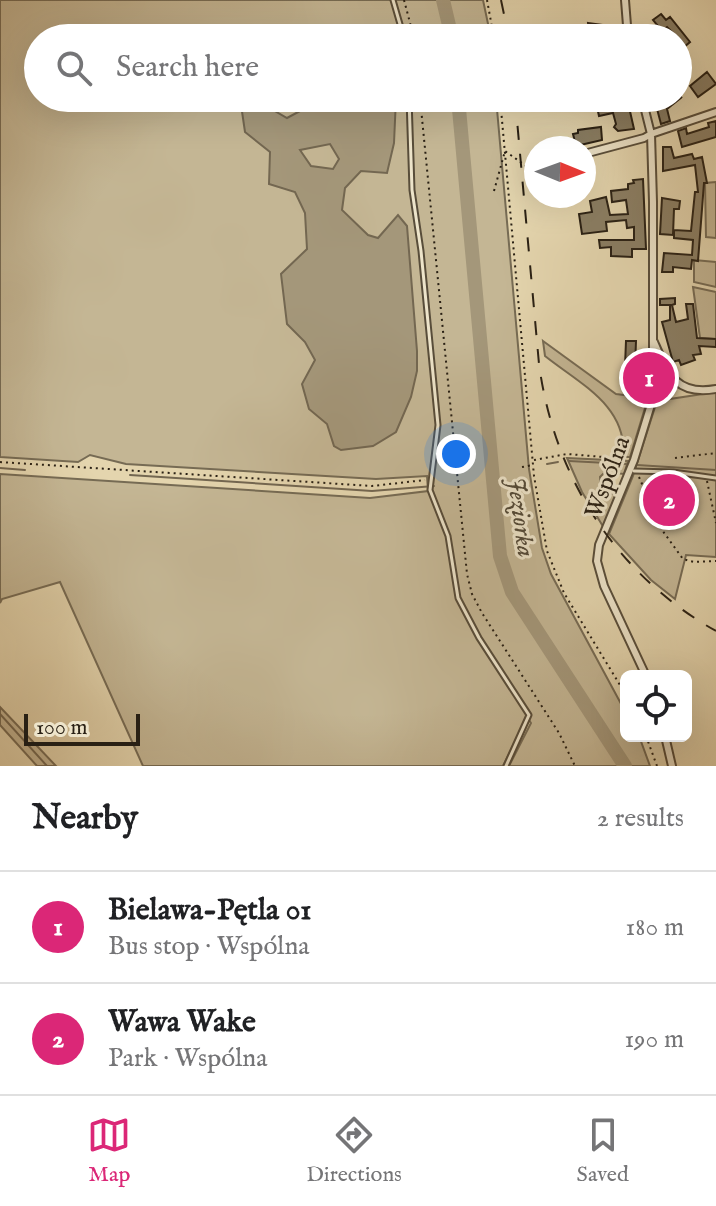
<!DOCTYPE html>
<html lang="en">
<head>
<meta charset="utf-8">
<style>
	:root { --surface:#fff; --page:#f6f6f6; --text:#202124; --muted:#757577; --line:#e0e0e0; --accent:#db2777 }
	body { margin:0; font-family:"IM FELL English",serif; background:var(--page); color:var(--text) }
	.controls { position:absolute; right:24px; bottom:24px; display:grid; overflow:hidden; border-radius:12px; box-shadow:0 8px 32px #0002 }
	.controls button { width:72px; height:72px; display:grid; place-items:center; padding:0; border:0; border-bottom:2px solid var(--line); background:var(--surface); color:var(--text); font:40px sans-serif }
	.compass { position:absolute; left:524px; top:136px; width:72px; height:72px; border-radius:50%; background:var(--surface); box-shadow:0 8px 32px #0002; rotate:91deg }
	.scale { position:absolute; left:24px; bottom:20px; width:116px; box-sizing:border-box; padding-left:8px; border:4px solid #292014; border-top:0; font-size:22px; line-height:28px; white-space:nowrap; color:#292014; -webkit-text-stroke:6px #ede4ca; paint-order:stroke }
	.you { position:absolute; left:456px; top:454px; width:28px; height:28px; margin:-20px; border:6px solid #fff; border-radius:50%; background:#1a73e8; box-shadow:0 0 0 12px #1a73e833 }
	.badge { display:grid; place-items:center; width:52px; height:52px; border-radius:50%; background:var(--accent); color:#fff; font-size:26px; font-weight:700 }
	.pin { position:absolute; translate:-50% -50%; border:4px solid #fff; box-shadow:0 2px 8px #0006 }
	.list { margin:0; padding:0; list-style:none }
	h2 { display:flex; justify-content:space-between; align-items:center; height:104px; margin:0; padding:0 32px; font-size:34px }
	h2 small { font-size:26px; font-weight:400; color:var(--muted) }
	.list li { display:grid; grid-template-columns:52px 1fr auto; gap:24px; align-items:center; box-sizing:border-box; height:112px; padding:0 32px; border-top:2px solid var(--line) }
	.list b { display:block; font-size:30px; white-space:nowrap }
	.list p { margin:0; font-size:26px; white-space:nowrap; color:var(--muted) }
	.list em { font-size:26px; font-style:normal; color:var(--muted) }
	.icon { flex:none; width:44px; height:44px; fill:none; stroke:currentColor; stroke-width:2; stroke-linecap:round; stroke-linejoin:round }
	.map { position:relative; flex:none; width:716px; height:766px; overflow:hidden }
	.search { position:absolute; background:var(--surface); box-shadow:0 8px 32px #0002; left:24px; right:24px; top:24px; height:88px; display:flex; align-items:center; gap:20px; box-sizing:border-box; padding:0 28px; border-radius:44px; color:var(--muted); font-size:30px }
	.sheet { height:328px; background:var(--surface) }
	nav { display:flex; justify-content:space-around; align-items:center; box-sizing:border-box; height:112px; border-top:2px solid var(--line); background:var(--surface); font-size:22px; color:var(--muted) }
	nav a { display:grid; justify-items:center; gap:4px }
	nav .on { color:var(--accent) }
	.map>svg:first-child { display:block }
	.green { fill:#c4b694; stroke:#766b54; stroke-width:2 }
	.water { fill:#a4977a; stroke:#736751; stroke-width:2; fill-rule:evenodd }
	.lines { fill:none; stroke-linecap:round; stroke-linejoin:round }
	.stream { stroke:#736751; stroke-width:2 }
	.river { stroke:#a4977a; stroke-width:14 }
	.building { fill:#8a7e64; stroke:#292014; stroke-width:2 }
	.service-casing { stroke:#584d3a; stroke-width:7 }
	.minor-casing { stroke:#584d3a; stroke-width:10 }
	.path { stroke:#292014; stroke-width:2; stroke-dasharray:2 4; stroke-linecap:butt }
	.service { stroke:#ede4ca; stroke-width:3 }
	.minor { stroke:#ede4ca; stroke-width:6 }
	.rail { stroke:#292014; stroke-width:2; stroke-dasharray:14 14; stroke-linecap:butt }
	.labels { text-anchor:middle; stroke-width:6; stroke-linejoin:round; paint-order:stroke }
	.street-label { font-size:24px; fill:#292014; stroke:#ede4ca }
	.water-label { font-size:26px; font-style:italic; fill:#544a38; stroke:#ede4ca }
</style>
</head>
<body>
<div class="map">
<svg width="716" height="766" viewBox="0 0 716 766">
	<rect width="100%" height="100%" fill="#e4d5ae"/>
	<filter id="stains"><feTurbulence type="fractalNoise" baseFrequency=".0025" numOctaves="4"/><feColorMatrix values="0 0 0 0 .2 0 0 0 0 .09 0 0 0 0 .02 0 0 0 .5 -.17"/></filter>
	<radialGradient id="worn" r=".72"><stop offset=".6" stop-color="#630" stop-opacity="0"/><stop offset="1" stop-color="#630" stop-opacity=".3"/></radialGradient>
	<path class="green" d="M0 0H483L491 38H38V98H496L529 469 542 548 551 574 626 713V736H639L650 766H509L531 723 527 717 503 766H143L60 582 2 599 0 603V474L370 498 428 491 427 476 376 479 126 464 90 455 78 462 0 457Z
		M716 182V238L706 237 705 183Z
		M694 260 716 262V287L694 282Z
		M693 287 716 292V339L700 338Z
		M543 341 616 394 648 398 630 457H623C628 406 580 384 545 356Z
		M716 392V557L686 555 675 599 651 580 609 534 633 476 657 401Z
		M567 458 628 461 624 474 605 472 600 477 601 491 617 495 604 528 582 492Z
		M0 707 56 766H37L0 725Z"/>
	<path class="water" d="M240 98H259L263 104 287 118 313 104 352 108 353 98H396L394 143 387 173 361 171 345 188 342 210 368 235 378 238 398 215 407 226 417 351V371L411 397 396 432 373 446 341 450 334 446 327 424 309 409 302 384 315 360 305 342 287 324 281 274 307 249 305 213 295 192 269 184 270 152 245 132ZM330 144 339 159 333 169 311 166 300 150Z"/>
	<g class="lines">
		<path class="stream" d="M569 461 627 464
			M547 464 558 462
			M637 465 716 470
			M0 468 25 470
			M130 475 372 491 434 486
			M0 714 47 766"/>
		<path class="river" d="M443 0 452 38
			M458 98 500 556 512 592 625 766"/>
	</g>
	<path class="building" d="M661 14 666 20 670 17 690 42 678 52V38L667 27 653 38H642L658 26 653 20Z
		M588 23 602 25 603 32 618 30V38H584V32H589Z
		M707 72 716 84 698 97 690 86Z
		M682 97 667 109 670 121 661 124 656 105Z
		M595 98H635L636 106 629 107 634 129 618 131 614 127 616 124 613 113 599 116Z
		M716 121V137L682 147 678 131 686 128 687 134 709 127 708 123Z
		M601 127 602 140 576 146 573 134 578 133V130Z
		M663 147H671L674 158 692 154 694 159 702 157 707 183H704L698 261 692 260 691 269 673 267V272H662L664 253 692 255 693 240 674 238V230L691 231 695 192H698L695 165 663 171Z
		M643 179 646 249H632V257L611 256V247L600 248 599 240H634V227L627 228 626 220 606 222 607 231 582 234 579 214 592 212 590 201 606 197 610 215 628 214 626 200 612 202 611 191 628 189V184L634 183 633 180Z
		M662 198 680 201 679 209H674L673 235 660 234Z
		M675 298V304L672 305 676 322 688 319 686 304H693L697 338 716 339V347L699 346 701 354 693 355 695 360 681 365 679 360 673 362 662 322 670 320V305H660V299Z
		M626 341H636L635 368 625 366Z"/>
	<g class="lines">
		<g class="service-casing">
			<path id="service" d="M393 0 404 38
				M409 98 412 190 421 251 438 425 430 490 448 536 458 598 479 638 529 715 506 766
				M653 385H662L671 379
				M634 471 673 472 716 478"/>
		</g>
		<g class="minor-casing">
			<path id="minor" d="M625 0 628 38
				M642 98 651 134 653 202V398L634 460 599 545 597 561 604 586 646 676
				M584 154 644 138 651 134 716 112
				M654 342C668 374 676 396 716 389
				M665 736 672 766"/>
		</g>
		<path class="path" d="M404 0 414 38
			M487 0 494 38
			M420 98 467 574 472 594 482 613 559 733 575 766
			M500 98 534 476 547 551 564 593 626 695
			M494 191 505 151 526 166 536 165
			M675 458 716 453
			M534 460 567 454 627 459
			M0 462 372 486 425 480
			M522 467 533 465
			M639 477 662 530 683 559 694 562 716 561
			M707 481 716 523
			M646 736 657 766"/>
		<use href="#service" class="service"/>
		<use href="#minor" class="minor"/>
		<path class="rail" d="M501 0 509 38
			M515 98 539 364C554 477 616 575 716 631"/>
	</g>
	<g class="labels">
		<g class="street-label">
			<text transform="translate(607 477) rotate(-69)" y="8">Wspólna</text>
		</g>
		<g class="water-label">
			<text transform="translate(522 517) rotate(82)" y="9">Jeziorka</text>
		</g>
	</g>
	<rect width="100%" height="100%" filter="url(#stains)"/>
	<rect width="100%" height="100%" fill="url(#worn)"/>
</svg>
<div class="controls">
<button><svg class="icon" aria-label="locate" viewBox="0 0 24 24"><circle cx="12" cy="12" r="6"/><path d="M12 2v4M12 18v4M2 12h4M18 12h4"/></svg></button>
</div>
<svg class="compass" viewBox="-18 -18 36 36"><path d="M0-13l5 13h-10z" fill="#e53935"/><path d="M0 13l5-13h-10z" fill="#757577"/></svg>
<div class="scale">100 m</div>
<div class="you"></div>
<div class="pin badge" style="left:649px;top:378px">1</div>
<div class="pin badge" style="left:669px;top:500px">2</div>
<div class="search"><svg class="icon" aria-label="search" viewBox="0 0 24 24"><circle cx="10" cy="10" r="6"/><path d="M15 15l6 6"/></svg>Search here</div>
</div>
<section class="sheet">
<h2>Nearby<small>2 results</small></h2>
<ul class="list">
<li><span class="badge">1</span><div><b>Bielawa-Pętla 01</b><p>Bus stop · Wspólna</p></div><em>180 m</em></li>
<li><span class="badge">2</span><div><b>Wawa Wake</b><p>Park · Wspólna</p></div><em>190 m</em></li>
</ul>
</section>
<nav>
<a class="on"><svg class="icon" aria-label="map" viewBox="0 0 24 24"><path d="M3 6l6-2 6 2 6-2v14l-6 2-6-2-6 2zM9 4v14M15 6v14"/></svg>Map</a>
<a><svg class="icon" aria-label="directions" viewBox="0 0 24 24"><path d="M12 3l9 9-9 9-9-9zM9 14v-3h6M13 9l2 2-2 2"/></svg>Directions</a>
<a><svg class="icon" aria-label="saved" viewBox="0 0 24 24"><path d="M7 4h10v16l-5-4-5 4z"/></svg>Saved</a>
</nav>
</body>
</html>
